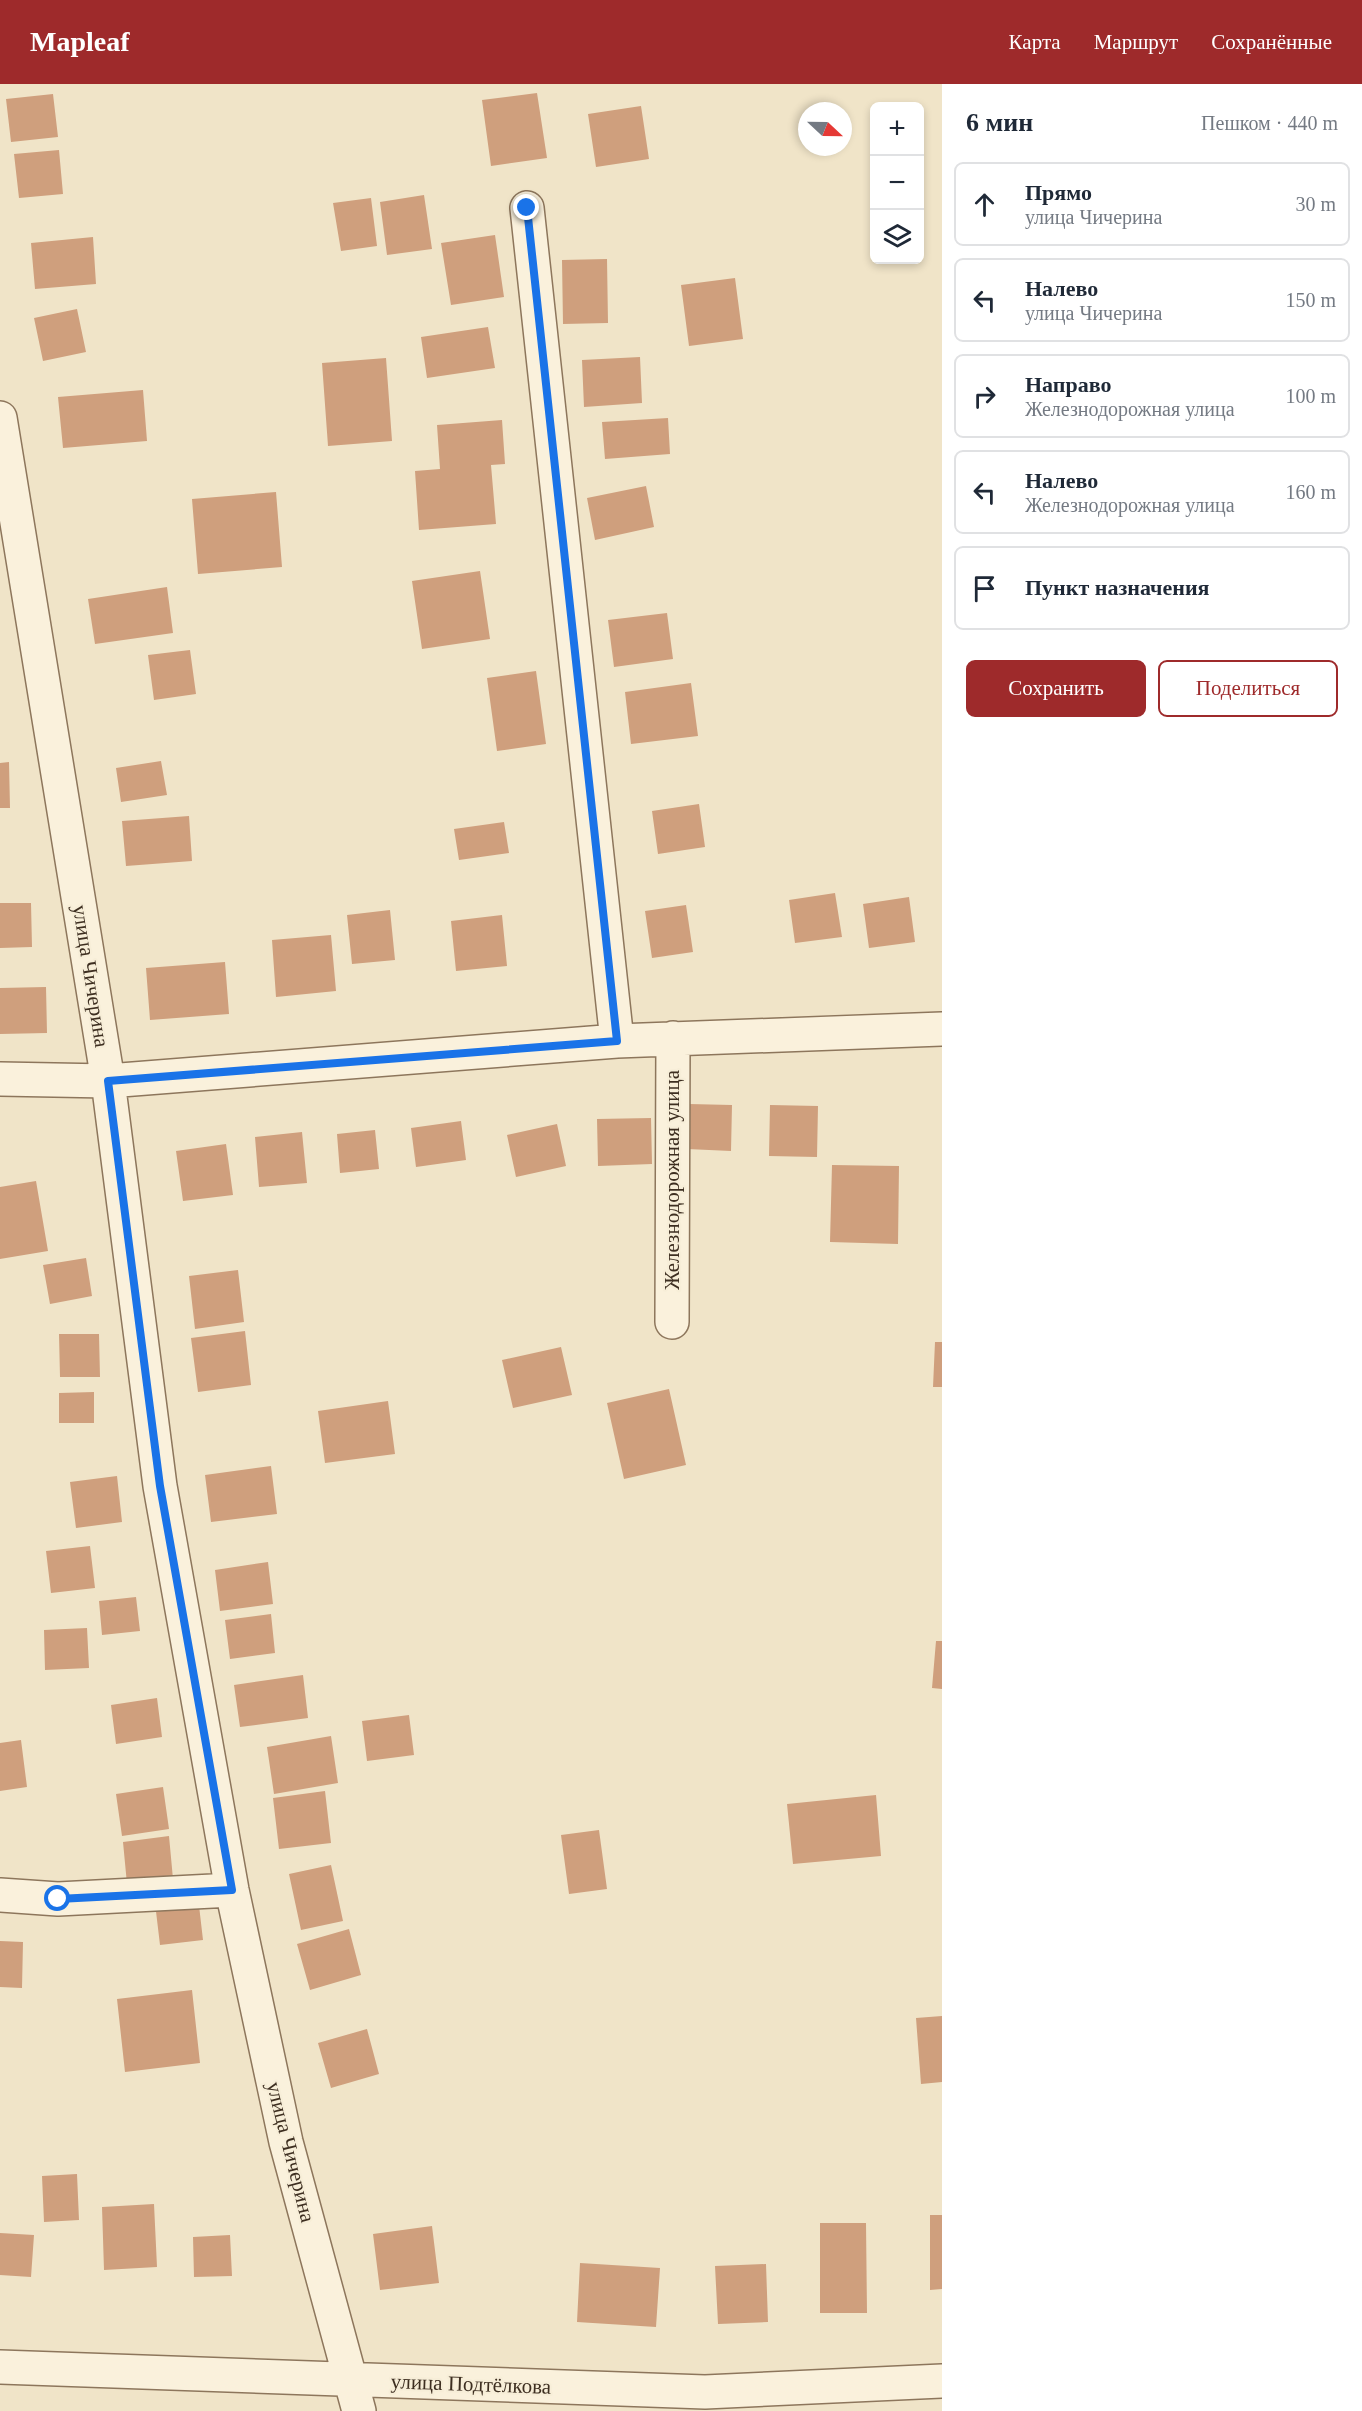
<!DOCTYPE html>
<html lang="ru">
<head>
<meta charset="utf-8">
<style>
	:root { --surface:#fff; --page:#f6f6f7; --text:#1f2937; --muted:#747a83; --line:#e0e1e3; --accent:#9e2a2b }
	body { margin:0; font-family:"Times New Roman",serif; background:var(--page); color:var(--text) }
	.controls { position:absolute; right:18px; top:18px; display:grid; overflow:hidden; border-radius:9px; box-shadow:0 3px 9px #0003 }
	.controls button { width:54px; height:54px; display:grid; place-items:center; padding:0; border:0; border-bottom:2px solid var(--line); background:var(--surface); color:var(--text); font:30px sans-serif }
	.compass { position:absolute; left:798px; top:18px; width:54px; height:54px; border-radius:50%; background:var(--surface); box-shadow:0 3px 9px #0003; rotate:112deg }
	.stop { position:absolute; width:18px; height:18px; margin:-14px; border:4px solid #1a73e8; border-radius:50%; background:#fff }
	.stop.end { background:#1a73e8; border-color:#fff; box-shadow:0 2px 6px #0008 }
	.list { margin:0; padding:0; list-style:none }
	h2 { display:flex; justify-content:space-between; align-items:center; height:78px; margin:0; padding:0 24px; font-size:26px }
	h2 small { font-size:20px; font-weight:400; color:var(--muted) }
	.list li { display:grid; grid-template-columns:39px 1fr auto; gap:18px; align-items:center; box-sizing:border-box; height:84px; margin:0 12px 12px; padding:0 12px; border:2px solid var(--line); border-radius:9px }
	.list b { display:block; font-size:22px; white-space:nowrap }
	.list p { margin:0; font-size:20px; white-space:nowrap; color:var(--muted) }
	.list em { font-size:20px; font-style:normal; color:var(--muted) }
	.actions { display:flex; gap:12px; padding:18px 24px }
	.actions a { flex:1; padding:14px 0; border:2px solid var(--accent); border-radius:9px; text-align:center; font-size:21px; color:var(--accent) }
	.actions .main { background:var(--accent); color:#fff }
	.icon { flex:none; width:33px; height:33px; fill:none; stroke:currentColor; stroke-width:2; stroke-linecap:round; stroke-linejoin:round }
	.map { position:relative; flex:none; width:942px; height:2327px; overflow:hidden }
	header { display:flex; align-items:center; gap:36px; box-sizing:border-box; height:84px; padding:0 30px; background:var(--accent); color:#fff }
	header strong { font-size:28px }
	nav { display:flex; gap:33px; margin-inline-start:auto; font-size:21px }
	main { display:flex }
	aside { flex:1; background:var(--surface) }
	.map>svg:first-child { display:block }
	.building { fill:#cf9f7d }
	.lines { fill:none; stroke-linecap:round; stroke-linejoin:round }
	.street-casing { stroke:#8d765c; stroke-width:36 }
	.street { stroke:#faf1dc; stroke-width:33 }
	.route { stroke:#1a73e8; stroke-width:8 }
	.labels { text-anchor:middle; stroke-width:4.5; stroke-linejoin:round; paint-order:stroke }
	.street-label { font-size:21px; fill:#3d2e20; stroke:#f7eed8 }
</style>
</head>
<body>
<header>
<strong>Mapleaf</strong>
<nav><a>Карта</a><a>Маршрут</a><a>Сохранённые</a></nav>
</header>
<main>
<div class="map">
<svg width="942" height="2327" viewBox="0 0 942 2327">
	<rect width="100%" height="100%" fill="#f0e4c8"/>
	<path class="building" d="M537 9 547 74 491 82 482 16Z
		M53 10 58 53 11 58 6 15Z
		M641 22 649 75 596 83 588 30Z
		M59 66 63 110 19 114 14 70Z
		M424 111 432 165 387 171 380 118Z
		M371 114 377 162 341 167 333 119Z
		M495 151 504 213 451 221 441 159Z
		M93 153 96 200 35 205 31 159Z
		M607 175 608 239 563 240 562 176Z
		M735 194 743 255 689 262 681 201Z
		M77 225 86 268 43 277 34 234Z
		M488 243 495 284 427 294 421 253Z
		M640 273 642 319 584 323 582 276Z
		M386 274 392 357 328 362 322 279Z
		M143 306 147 357 63 364 58 313Z
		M668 334 670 370 605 375 602 338Z
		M502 336 505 380 491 381 496 440 419 446 415 387 440 385 437 341Z
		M646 402 654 443 595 456 587 414Z
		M276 408 282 483 198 490 192 415Z
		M480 487 490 555 422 565 412 497Z
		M167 503 173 549 95 560 88 515Z
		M667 529 673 575 614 583 608 536Z
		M190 566 196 610 154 616 148 571Z
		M536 587 546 660 497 667 487 594Z
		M691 599 698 652 631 660 625 608Z
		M161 677 167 711 121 718 116 684Z
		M9 678 10 724H0V679Z
		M699 720 705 763 658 770 652 727Z
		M189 732 192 777 126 782 122 737Z
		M504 738 509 769 459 776 454 745Z
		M835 809 842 853 795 859 789 816Z
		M909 813 915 858 869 864 863 820Z
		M0 819H31L32 863 0 864Z
		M686 821 693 868 652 874 645 827Z
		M390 826 395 876 352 880 347 831Z
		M502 831 507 882 456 887 451 837Z
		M331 851 336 907 276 913 272 856Z
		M225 878 229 930 150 936 146 884Z
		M46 903 47 949 0 950V904Z
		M689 1020 732 1021 731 1067 687 1065Z
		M770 1021 818 1022 817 1073 769 1072Z
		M651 1034 652 1080 598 1082 597 1035Z
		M461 1037 466 1076 416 1083 411 1044Z
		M557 1040 566 1082 516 1093 507 1051Z
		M375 1046 379 1085 340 1089 337 1050Z
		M302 1048 307 1099 259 1103 255 1053Z
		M226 1060 233 1111 183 1117 176 1067Z
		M832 1081 899 1082 898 1160 830 1158Z
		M36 1097 48 1167 0 1175V1103Z
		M86 1174 92 1212 50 1220 43 1181Z
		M238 1186 244 1238 195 1245 189 1192Z
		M245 1247 251 1301 198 1308 191 1254Z
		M59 1250H99L100 1293H60Z
		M935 1258H942V1303H933Z
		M561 1263 572 1311 513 1324 502 1276Z
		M669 1305 686 1381 624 1395 607 1319Z
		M94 1308V1339H59V1309Z
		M388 1317 395 1370 325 1379 318 1327Z
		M271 1382 277 1430 211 1438 205 1391Z
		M117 1392 122 1438 76 1444 70 1398Z
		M90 1462 95 1504 51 1509 46 1467Z
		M268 1478 273 1520 220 1527 215 1486Z
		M136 1513 140 1547 102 1551 99 1517Z
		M271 1530 275 1569 230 1575 225 1536Z
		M87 1544 89 1584 45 1586 44 1546Z
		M936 1557H942V1605L932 1604Z
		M303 1591 308 1634 240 1643 234 1601Z
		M157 1614 162 1653 116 1660 111 1621Z
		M409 1631 414 1671 367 1677 362 1637Z
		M331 1652 338 1699 274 1710 267 1663Z
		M21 1656 27 1703 0 1707V1659Z
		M163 1703 169 1745 122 1752 116 1710Z
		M325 1707 331 1759 279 1765 273 1714Z
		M876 1711 881 1772 793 1780 787 1720Z
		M599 1746 607 1805 569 1810 561 1751Z
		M169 1752 173 1795 127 1800 123 1758Z
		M331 1781 343 1837 301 1846 289 1790Z
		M198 1813 203 1856 160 1861 155 1819Z
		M349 1845 361 1891 310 1906 297 1860Z
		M0 1857 23 1858 22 1904 0 1903Z
		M192 1906 200 1979 125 1988 117 1915Z
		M942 1932V1998L921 2000 916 1934Z
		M367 1945 379 1990 331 2004 318 1959Z
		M77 2090 79 2136 44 2138 42 2092Z
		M154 2120 157 2183 104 2186 102 2123Z
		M930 2131H942V2205L930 2206Z
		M820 2139H866L867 2229H820Z
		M432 2142 439 2199 380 2206 373 2150Z
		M0 2149 34 2151 31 2193 0 2191Z
		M230 2151 232 2192 194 2193 193 2153Z
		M580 2179 660 2184 656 2243 577 2238Z
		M766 2180 768 2238 718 2240 715 2182Z"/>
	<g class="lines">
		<g class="street-casing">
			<path id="street" d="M527 124 617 957
				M0 334 108 997 160 1402 232 1806 286 2058 359 2327
				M0 995 108 997 617 957 942 945
				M672 1238 673 954
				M0 1811 58 1815 232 1806
				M0 2283 705 2308 942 2297"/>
		</g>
		<use href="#street" class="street"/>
	</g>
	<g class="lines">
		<path class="route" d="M58 1815 232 1806 160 1402 108 997 617 957 527 124"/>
	</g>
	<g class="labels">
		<g class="street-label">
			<text transform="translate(91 892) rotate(81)" y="7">улица Чичерина</text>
			<text transform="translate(672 1096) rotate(-90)" y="7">Железнодорожная улица</text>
			<text transform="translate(291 2068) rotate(76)" y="7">улица Чичерина</text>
			<text transform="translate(471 2300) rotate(2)" y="7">улица Подтёлкова</text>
		</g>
	</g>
</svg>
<div class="controls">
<button>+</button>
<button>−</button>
<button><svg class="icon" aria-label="layers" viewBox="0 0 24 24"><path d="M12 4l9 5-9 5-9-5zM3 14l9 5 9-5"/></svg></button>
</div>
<svg class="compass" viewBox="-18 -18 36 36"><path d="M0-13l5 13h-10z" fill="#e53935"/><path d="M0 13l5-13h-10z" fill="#747a83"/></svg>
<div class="stop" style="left:58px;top:1815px"></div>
<div class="stop end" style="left:527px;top:124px"></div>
</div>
<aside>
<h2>6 мин<small>Пешком · 440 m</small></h2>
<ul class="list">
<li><svg class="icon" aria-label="ahead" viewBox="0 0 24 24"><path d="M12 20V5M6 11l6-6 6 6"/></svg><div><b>Прямо</b><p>улица Чичерина</p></div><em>30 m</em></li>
<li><svg class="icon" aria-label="left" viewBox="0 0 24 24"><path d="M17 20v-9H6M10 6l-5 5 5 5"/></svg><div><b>Налево</b><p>улица Чичерина</p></div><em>150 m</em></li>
<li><svg class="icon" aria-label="right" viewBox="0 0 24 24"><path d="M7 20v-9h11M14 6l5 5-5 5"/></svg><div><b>Направо</b><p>Железнодорожная улица</p></div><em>100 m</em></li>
<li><svg class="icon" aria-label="left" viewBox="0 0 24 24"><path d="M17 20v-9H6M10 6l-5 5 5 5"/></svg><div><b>Налево</b><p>Железнодорожная улица</p></div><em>160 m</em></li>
<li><svg class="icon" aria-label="arrive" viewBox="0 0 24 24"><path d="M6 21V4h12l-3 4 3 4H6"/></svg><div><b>Пункт назначения</b></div></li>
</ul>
<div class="actions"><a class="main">Сохранить</a><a>Поделиться</a></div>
</aside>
</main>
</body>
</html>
